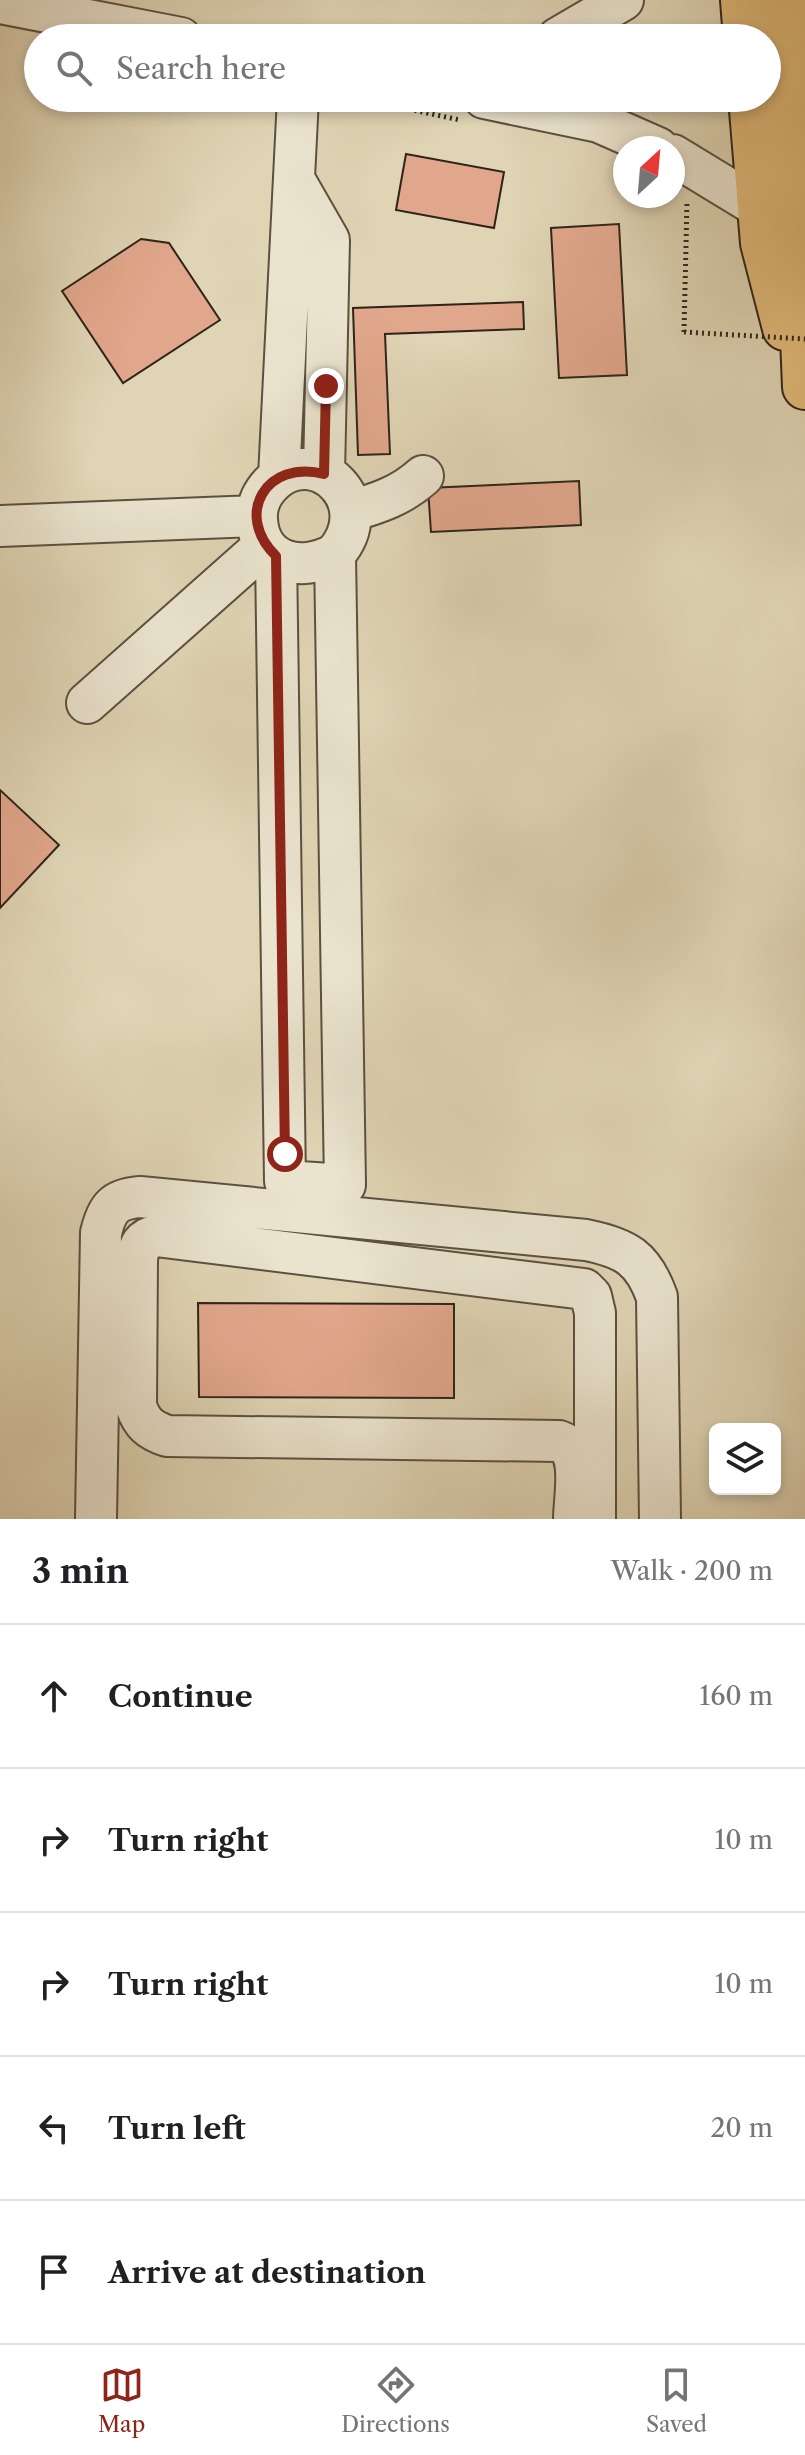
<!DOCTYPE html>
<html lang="en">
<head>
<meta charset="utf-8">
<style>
	:root { --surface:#fff; --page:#f2f2f2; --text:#202124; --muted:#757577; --line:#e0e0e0; --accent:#8f2418 }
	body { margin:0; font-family:"Libre Caslon Text",serif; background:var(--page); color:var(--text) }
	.controls { position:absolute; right:24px; bottom:24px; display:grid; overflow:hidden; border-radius:12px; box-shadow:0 4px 12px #0003 }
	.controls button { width:72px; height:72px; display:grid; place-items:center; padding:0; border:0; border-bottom:2px solid var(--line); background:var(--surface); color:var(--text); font:40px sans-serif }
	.compass { position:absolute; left:613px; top:136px; width:72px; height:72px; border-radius:50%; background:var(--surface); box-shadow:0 4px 12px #0003; rotate:26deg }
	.stop { position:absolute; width:24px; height:24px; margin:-18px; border:6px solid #8f2418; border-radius:50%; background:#fff }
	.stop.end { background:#8f2418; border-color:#fff; box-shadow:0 2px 8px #0008 }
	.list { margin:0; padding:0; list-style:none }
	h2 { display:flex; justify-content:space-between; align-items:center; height:104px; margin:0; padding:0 32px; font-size:34px }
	h2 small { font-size:26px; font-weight:400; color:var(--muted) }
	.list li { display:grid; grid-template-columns:52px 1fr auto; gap:24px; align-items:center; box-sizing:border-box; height:144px; padding:0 32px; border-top:2px solid var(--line) }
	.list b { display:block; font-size:30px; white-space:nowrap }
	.list em { font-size:26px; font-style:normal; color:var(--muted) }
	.icon { flex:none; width:44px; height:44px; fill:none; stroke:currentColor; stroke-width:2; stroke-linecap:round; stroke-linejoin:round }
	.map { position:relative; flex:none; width:805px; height:1519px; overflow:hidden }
	.search { position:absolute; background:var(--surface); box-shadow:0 4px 12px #0003; left:24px; right:24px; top:24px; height:88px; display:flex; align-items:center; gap:20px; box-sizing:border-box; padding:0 28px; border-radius:44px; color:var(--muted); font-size:30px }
	.sheet { height:824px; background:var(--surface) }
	nav { display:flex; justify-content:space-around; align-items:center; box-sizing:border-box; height:112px; border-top:2px solid var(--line); background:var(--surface); font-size:22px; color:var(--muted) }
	nav a { display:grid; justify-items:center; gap:4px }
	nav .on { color:var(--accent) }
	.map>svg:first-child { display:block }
	.building { fill:#e1a78c; stroke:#30241a; stroke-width:2 }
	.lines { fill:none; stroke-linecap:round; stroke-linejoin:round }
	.minor-casing { stroke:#5c5040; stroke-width:44 }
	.highway-casing { stroke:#30241a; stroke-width:48 }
	.path { stroke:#30241a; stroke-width:5; stroke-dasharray:2 4; stroke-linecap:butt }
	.minor { stroke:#eae3ce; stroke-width:40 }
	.highway { stroke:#e0ba7a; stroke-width:44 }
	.path-bridge { stroke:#30241a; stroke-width:5; stroke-dasharray:2 4; stroke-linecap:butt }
	.route { stroke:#8f2418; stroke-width:10 }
</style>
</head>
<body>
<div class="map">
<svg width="805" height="1519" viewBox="0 0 805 1519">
	<rect width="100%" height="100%" fill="#dfd4b4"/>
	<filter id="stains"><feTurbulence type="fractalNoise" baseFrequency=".0025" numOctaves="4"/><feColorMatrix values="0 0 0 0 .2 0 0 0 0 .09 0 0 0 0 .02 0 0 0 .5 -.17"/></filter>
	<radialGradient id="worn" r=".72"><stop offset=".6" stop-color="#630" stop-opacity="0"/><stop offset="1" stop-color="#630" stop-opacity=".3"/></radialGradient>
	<path class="building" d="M406 154 504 172 494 228 396 210Z
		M619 224 627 375 559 378 551 228Z
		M141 239 169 243 220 320 123 383 62 291Z
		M523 302 524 329 385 334 390 454 358 455 353 308Z
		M579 481 581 525 431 532 428 488Z
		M0 790 59 845 0 908Z
		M198 1303 454 1304V1398L199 1397Z"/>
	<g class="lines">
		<g class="minor-casing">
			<path id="minor" d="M0 3 181 38
				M558 38 623 0
				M484 98 599 122 658 148
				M673 155 760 208
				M294 179 329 240 324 474
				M279 477 298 98
				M351 511C379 503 402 495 423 476
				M0 526 256 516
				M276 556 285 1181 345 1185 335 554C380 503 317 443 274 481 263 491 256 505 257 519 259 563 301 573 335 554
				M87 703 265 545
				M96 1519 101 1233C107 1208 114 1199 140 1197L586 1240C626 1248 643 1258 657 1297L660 1519
				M574 1519C574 1496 585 1450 559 1441L167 1436C150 1430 142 1424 136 1406L137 1259C139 1246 142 1238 156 1236L584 1289 591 1296 595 1313V1519"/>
		</g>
		<g class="highway-casing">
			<path id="highway" d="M743 0 746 38
				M787 0 794 115 805 387
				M751 98 763 243 785 328"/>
		</g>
		<path class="path" d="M356 98 460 120
			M684 332 687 201"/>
		<use href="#minor" class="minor"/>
		<use href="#highway" class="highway"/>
		<path class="path-bridge" d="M684 332 805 339"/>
	</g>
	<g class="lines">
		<path class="route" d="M285 1154 276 556C233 514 267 459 324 474L326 386"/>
	</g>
	<rect width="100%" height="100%" filter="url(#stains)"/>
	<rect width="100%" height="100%" fill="url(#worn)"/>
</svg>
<div class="controls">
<button><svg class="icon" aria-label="layers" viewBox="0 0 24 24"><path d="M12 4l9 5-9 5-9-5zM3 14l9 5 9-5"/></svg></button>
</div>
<svg class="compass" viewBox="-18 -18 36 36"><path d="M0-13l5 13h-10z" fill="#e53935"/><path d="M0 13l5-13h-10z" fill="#757577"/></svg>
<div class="stop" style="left:285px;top:1154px"></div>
<div class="stop end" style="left:326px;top:386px"></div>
<div class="search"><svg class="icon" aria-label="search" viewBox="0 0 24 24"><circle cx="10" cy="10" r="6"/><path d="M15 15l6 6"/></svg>Search here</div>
</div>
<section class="sheet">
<h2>3 min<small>Walk · 200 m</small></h2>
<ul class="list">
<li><svg class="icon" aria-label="ahead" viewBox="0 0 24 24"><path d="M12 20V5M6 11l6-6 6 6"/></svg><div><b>Continue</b></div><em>160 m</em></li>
<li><svg class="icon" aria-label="right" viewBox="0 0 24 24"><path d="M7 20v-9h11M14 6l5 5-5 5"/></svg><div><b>Turn right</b></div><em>10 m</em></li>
<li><svg class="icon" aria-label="right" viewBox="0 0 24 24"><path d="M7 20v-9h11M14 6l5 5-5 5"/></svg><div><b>Turn right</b></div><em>10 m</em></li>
<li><svg class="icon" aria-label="left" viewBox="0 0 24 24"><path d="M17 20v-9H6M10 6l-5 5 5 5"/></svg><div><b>Turn left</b></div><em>20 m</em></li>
<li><svg class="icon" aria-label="arrive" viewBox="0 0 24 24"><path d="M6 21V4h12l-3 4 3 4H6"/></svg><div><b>Arrive at destination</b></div></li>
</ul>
</section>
<nav>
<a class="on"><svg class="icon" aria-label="map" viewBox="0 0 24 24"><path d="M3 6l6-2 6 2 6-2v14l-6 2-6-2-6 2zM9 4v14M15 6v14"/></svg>Map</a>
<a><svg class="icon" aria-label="directions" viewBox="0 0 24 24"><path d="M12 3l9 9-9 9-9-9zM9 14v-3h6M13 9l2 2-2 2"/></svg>Directions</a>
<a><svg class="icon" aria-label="saved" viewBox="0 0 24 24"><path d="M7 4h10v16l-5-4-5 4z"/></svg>Saved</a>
</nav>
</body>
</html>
